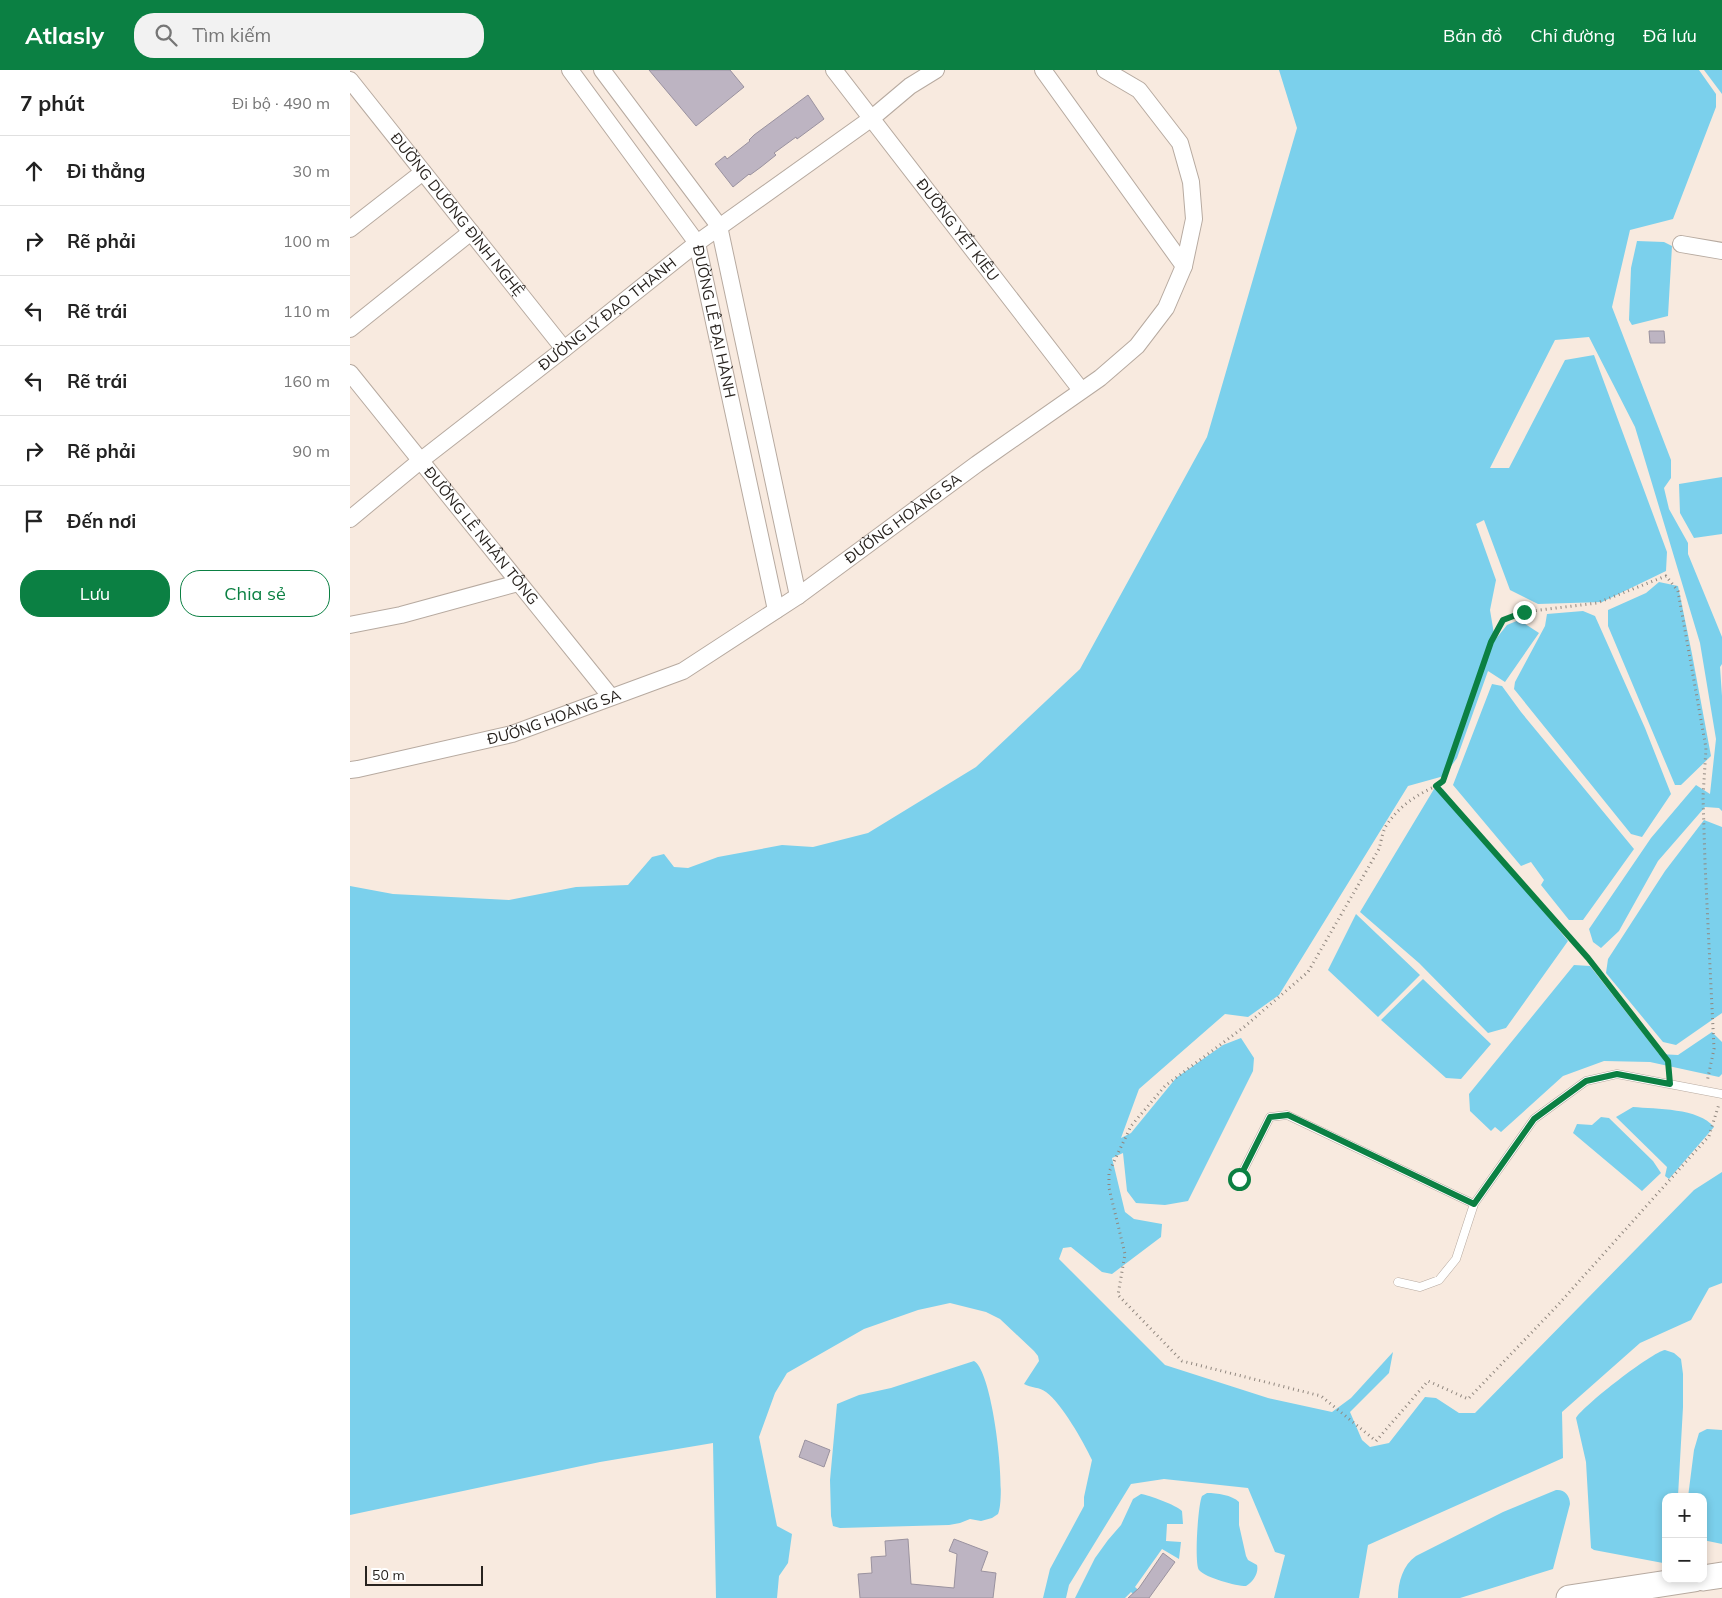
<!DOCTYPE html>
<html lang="vi">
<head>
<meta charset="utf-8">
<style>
	:root { --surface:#fff; --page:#f2f2f2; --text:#222; --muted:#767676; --line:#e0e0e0; --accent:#0b8043 }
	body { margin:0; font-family:Mulish,sans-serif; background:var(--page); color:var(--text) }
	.controls { position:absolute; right:15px; bottom:15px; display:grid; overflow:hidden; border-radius:10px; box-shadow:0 2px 8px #0003 }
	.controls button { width:45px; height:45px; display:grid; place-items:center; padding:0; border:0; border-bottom:1px solid var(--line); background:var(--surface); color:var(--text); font:25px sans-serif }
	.scale { position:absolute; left:15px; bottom:12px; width:118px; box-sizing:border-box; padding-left:5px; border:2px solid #28231f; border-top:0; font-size:14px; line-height:18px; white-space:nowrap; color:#28231f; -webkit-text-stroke:4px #fff; paint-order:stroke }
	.stop { position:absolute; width:15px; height:15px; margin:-11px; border:4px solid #0b8043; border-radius:50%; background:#fff }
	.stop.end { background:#0b8043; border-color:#fff; box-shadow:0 1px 5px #0008 }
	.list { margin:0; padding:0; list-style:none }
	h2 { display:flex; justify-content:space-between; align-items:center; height:65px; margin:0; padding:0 20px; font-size:21px }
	h2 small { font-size:16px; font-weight:400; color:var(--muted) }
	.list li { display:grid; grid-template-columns:32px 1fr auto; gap:15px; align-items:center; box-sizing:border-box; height:70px; padding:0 20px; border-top:1px solid var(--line) }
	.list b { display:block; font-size:19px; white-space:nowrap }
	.list em { font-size:16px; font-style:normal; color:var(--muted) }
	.actions { display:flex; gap:10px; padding:15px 20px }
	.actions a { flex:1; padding:11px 0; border:1px solid var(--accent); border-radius:20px; text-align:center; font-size:18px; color:var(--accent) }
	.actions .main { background:var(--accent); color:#fff }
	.icon { flex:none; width:28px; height:28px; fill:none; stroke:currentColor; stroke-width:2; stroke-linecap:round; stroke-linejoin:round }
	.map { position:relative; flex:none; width:1372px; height:1528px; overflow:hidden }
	header { display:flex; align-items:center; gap:30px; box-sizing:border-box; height:70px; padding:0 25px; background:var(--accent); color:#fff }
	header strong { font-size:24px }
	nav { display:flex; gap:28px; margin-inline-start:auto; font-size:18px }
	.search { width:350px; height:45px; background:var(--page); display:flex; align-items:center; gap:12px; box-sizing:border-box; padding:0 18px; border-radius:20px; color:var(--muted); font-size:19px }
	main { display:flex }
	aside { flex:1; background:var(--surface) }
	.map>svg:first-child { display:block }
	.water { fill:#7bd0ec }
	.building { fill:#bdb4c2; stroke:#9a929f }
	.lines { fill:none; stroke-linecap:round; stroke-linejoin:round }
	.lane-casing { stroke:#b7aaa0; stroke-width:9 }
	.street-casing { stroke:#b7aaa0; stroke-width:18 }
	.primary-casing { stroke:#b7aaa0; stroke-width:27 }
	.path { stroke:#90877f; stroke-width:3; stroke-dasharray:1 4; stroke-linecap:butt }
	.lane { stroke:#fff; stroke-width:8 }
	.street { stroke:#fff; stroke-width:16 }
	.primary { stroke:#fff; stroke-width:25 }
	.route { stroke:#0b8043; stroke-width:6 }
	.labels { text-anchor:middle; stroke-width:4; stroke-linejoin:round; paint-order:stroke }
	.street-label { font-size:15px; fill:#28231f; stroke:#fff }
</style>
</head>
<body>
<header>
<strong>Atlasly</strong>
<div class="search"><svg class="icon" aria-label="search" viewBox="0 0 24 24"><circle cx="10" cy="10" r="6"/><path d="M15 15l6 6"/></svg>Tìm kiếm</div>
<nav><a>Bản đồ</a><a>Chỉ đường</a><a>Đã lưu</a></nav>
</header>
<main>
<aside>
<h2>7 phút<small>Đi bộ · 490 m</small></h2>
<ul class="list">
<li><svg class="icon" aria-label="ahead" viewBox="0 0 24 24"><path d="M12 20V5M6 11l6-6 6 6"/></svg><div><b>Đi thẳng</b></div><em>30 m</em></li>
<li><svg class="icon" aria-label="right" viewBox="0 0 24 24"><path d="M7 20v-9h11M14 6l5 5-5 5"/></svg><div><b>Rẽ phải</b></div><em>100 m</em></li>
<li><svg class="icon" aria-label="left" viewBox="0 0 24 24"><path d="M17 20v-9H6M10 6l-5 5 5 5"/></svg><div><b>Rẽ trái</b></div><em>110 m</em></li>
<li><svg class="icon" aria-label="left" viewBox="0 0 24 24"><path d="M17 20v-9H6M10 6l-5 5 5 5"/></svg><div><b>Rẽ trái</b></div><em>160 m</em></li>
<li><svg class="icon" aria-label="right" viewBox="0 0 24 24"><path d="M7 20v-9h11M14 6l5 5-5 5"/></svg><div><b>Rẽ phải</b></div><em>90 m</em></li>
<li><svg class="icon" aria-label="arrive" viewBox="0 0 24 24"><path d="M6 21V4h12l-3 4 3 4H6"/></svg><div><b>Đến nơi</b></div></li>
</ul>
<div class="actions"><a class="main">Lưu</a><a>Chia sẻ</a></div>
</aside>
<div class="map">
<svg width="1372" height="1528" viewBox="0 0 1372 1528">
	<rect width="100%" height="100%" fill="#f8eadf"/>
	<path class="water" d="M929 0H1349L1366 24V37L1323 149 1280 160 1262 237 1321 390V408L1314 418 1319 439 1338 473V484L1372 567V594L1370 597 1372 626V741L1369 738 1355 737 1308 791 1269 861 1251 878 1243 872 1239 859 1301 768 1346 715 1360 724 1366 669 1350 573 1285 357 1239 267 1205 270 1140 398H1159L1215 290 1244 285 1317 482 1316 501 1252 532 1188 534 1160 520 1134 450 1126 454 1146 510 1140 540 1145 570 1157 555 1169 550 1189 563 1155 612 1138 601 1107 688 1094 706 1058 716 929 925 898 947 875 944 789 1019 771 1068 781 1063 826 1008 873 975 891 968 904 988 903 1001 838 1131 815 1135 786 1133 777 1121 773 1083 762 1088 775 1142 784 1149 812 1154 811 1167 762 1204 752 1202 721 1177 713 1178 709 1189 815 1295 918 1328 982 1342 1001 1328 1043 1282 1039 1303 1000 1342 1012 1370 1020 1377 1039 1373 1075 1327 1086 1328 1109 1343H1125L1344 1120 1372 1102V1213L1359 1218 1341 1250 1290 1273 1212 1342 1213 1388 1018 1475 1009 1528H924L935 1485 925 1482 898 1418 814 1409 781 1414 719 1515 716 1528H693L700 1499 734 1436V1427L742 1390C733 1371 712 1334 696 1322 690 1317 681 1318 674 1314L689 1291 688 1286 684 1281 650 1249 636 1242 600 1233 568 1240 514 1259 437 1303 425 1323 409 1367 427 1456 442 1464 438 1493 429 1506 427 1528H366L363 1373 250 1392 0 1445V816L43 824 159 830 226 817 278 815 302 787 314 784 324 797 338 798 368 787 432 775 463 777 518 763 626 697 730 599 857 367 947 58Z
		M1354 0H1372V24Z
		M1287 171 1314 172 1322 176 1318 246 1282 255 1279 250 1281 198Z
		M1372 407V464L1344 468 1330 443 1329 414Z
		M1309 512 1328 516 1342 584 1361 686 1331 715H1325L1258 556V540L1296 523Z
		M1233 541 1245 546 1295 658 1321 724 1292 767 1281 764 1164 619 1165 612 1195 556 1197 544Z
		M1142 614 1152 616 1171 642 1284 779 1233 850H1219L1191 815 1194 810 1181 792 1171 796 1103 715Z
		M1084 719H1093L1218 871 1156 958 1138 963 1069 893 1010 842Z
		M1354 750 1372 757V943L1326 975 1313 972 1256 903 1258 889 1315 801Z
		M1006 844 1070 905 1028 947 978 900Z
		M1224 895 1240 896 1309 984 1328 985 1362 962 1372 972V1004L1369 1007 1300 992 1254 991 1213 1006 1151 1062 1145 1057 1141 1061 1120 1041 1119 1024Z
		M1073 909 1141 974 1111 1009 1096 1008 1031 950Z
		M1283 1037C1306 1039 1349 1038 1364 1057L1319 1109 1315 1106 1317 1097 1266 1047Z
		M1251 1047 1259 1048 1303 1091 1311 1103 1292 1121 1223 1063 1227 1054 1242 1055Z
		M1315 1280 1324 1283 1331 1289 1333 1304V1337L1328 1426 1316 1427V1493H1313L1244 1480 1241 1478 1236 1392 1226 1348C1234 1335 1302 1282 1315 1280Z
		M624 1291C643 1301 657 1425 648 1444L642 1448 631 1451 620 1449 610 1453 599 1455 490 1458 483 1456 481 1446 480 1410 487 1334 509 1325 541 1318Z
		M1357 1359 1372 1360V1474L1353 1470V1427H1338L1344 1380 1349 1363Z
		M1206 1420C1214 1419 1220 1425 1220 1434L1203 1499 1110 1528H1048C1048 1512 1053 1495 1066 1486L1153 1442Z
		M857 1423C867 1423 882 1425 889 1432V1455L896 1486 898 1490 907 1495C909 1503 903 1512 896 1516 886 1516 856 1508 849 1500 844 1494 848 1434 852 1426Z
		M791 1424C799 1425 826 1435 832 1441L833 1454H817L816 1471 831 1472 829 1489 812 1479 785 1517 797 1528H787L781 1522 775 1528H725L745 1488 758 1470 771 1455 783 1429Z"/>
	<path class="building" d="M299 0H380L394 17 346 56Z
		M458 25 474 49 447 69 446 67 424 83 426 85 411 97 400 105 399 104 383 117 365 94 375 86 377 89 400 71 399 70 404 65Z
		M1299 261H1314L1315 273H1300Z
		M455 1370 480 1380 474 1397 449 1387Z
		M558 1469 561 1514 604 1518 607 1484 599 1481 604 1469 638 1482 631 1501 646 1503 643 1528H510L508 1504 522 1503 521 1487 536 1486 535 1471Z
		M813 1483 825 1492 799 1528H778L789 1518Z"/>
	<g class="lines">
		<g class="lane-casing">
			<path id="lane" d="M889 1109 920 1047 937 1045 1124 1134
				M1048 1212 1070 1217 1089 1210 1106 1189 1124 1134 1184 1049 1236 1011 1267 1004 1372 1024"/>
		</g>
		<g class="street-casing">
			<g id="street">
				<path id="s1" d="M220 0 347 173 426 540"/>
				<path d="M252 0 369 156 448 526"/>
				<path id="s2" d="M484 0 731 320"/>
				<path d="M693 0 834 196"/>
				<path id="s3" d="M0 10 214 279"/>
				<path d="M0 159 73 102"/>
				<path d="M1331 174 1372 181"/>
				<path d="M0 259 121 162"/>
				<path id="s4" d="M0 303 261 627"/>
				<path id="s5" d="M0 449 70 391 214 279 347 173 522 48 560 16 586 0"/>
				<path d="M0 555 51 545 168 513"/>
				<path id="s6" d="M0 700 8 699 162 664 333 601 448 526 627 394 750 308 787 276 816 238 834 196 844 149 841 112 830 73 789 20 755 0"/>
			</g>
		</g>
		<g class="primary-casing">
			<path id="primary" d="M1353 1508 1372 1505
				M1219 1528 1344 1509"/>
		</g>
		<path class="path" d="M1086 716 1093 711 1141 572 1153 550 1174 542 1247 533 1316 506 1328 521 1356 678 1353 727 1355 793 1364 979 1357 1012
			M1319 1002 1317 991 1238 888 1086 716C1066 725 1048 737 1036 756 1032 763 1031 772 1029 779L958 902 894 957 815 1016 781 1056 759 1102V1118L775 1184 768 1225 832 1291 971 1326 1026 1371 1078 1311 1118 1329 1207 1236 1359 1066 1369 1034"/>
		<use href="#lane" class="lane"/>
		<use href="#street" class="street"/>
		<use href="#primary" class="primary"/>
	</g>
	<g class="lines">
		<path class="route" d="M889 1109 920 1047 938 1045 1124 1134 1184 1049 1236 1011 1267 1004 1320 1014 1318 991 1238 888 1086 716 1093 711 1141 572 1153 550 1174 542"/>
	</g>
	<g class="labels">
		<g class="street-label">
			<text dy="5" stroke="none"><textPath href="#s3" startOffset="172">ĐƯỜNG DƯƠNG ĐÌNH NGHỆ</textPath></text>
			<text dy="5" stroke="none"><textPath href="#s2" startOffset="202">ĐƯỜNG YẾT KIÊU</textPath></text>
			<text dy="5" stroke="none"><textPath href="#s5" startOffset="329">ĐƯỜNG LÝ ĐẠO THÀNH</textPath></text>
			<text dy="5" stroke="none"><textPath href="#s1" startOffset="295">ĐƯỜNG LÊ ĐẠI HÀNH</textPath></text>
			<text dy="5" stroke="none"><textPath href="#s6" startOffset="616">ĐƯỜNG HOÀNG SA</textPath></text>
			<text dy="5" stroke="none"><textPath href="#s4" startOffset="209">ĐƯỜNG LÊ NHÂN TÔNG</textPath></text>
			<text dy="5" stroke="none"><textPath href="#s6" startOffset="211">ĐƯỜNG HOÀNG SA</textPath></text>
		</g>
	</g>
</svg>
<div class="controls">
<button>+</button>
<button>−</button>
</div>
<div class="scale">50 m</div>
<div class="stop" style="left:889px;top:1109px"></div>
<div class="stop end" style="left:1174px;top:542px"></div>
</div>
</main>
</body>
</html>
